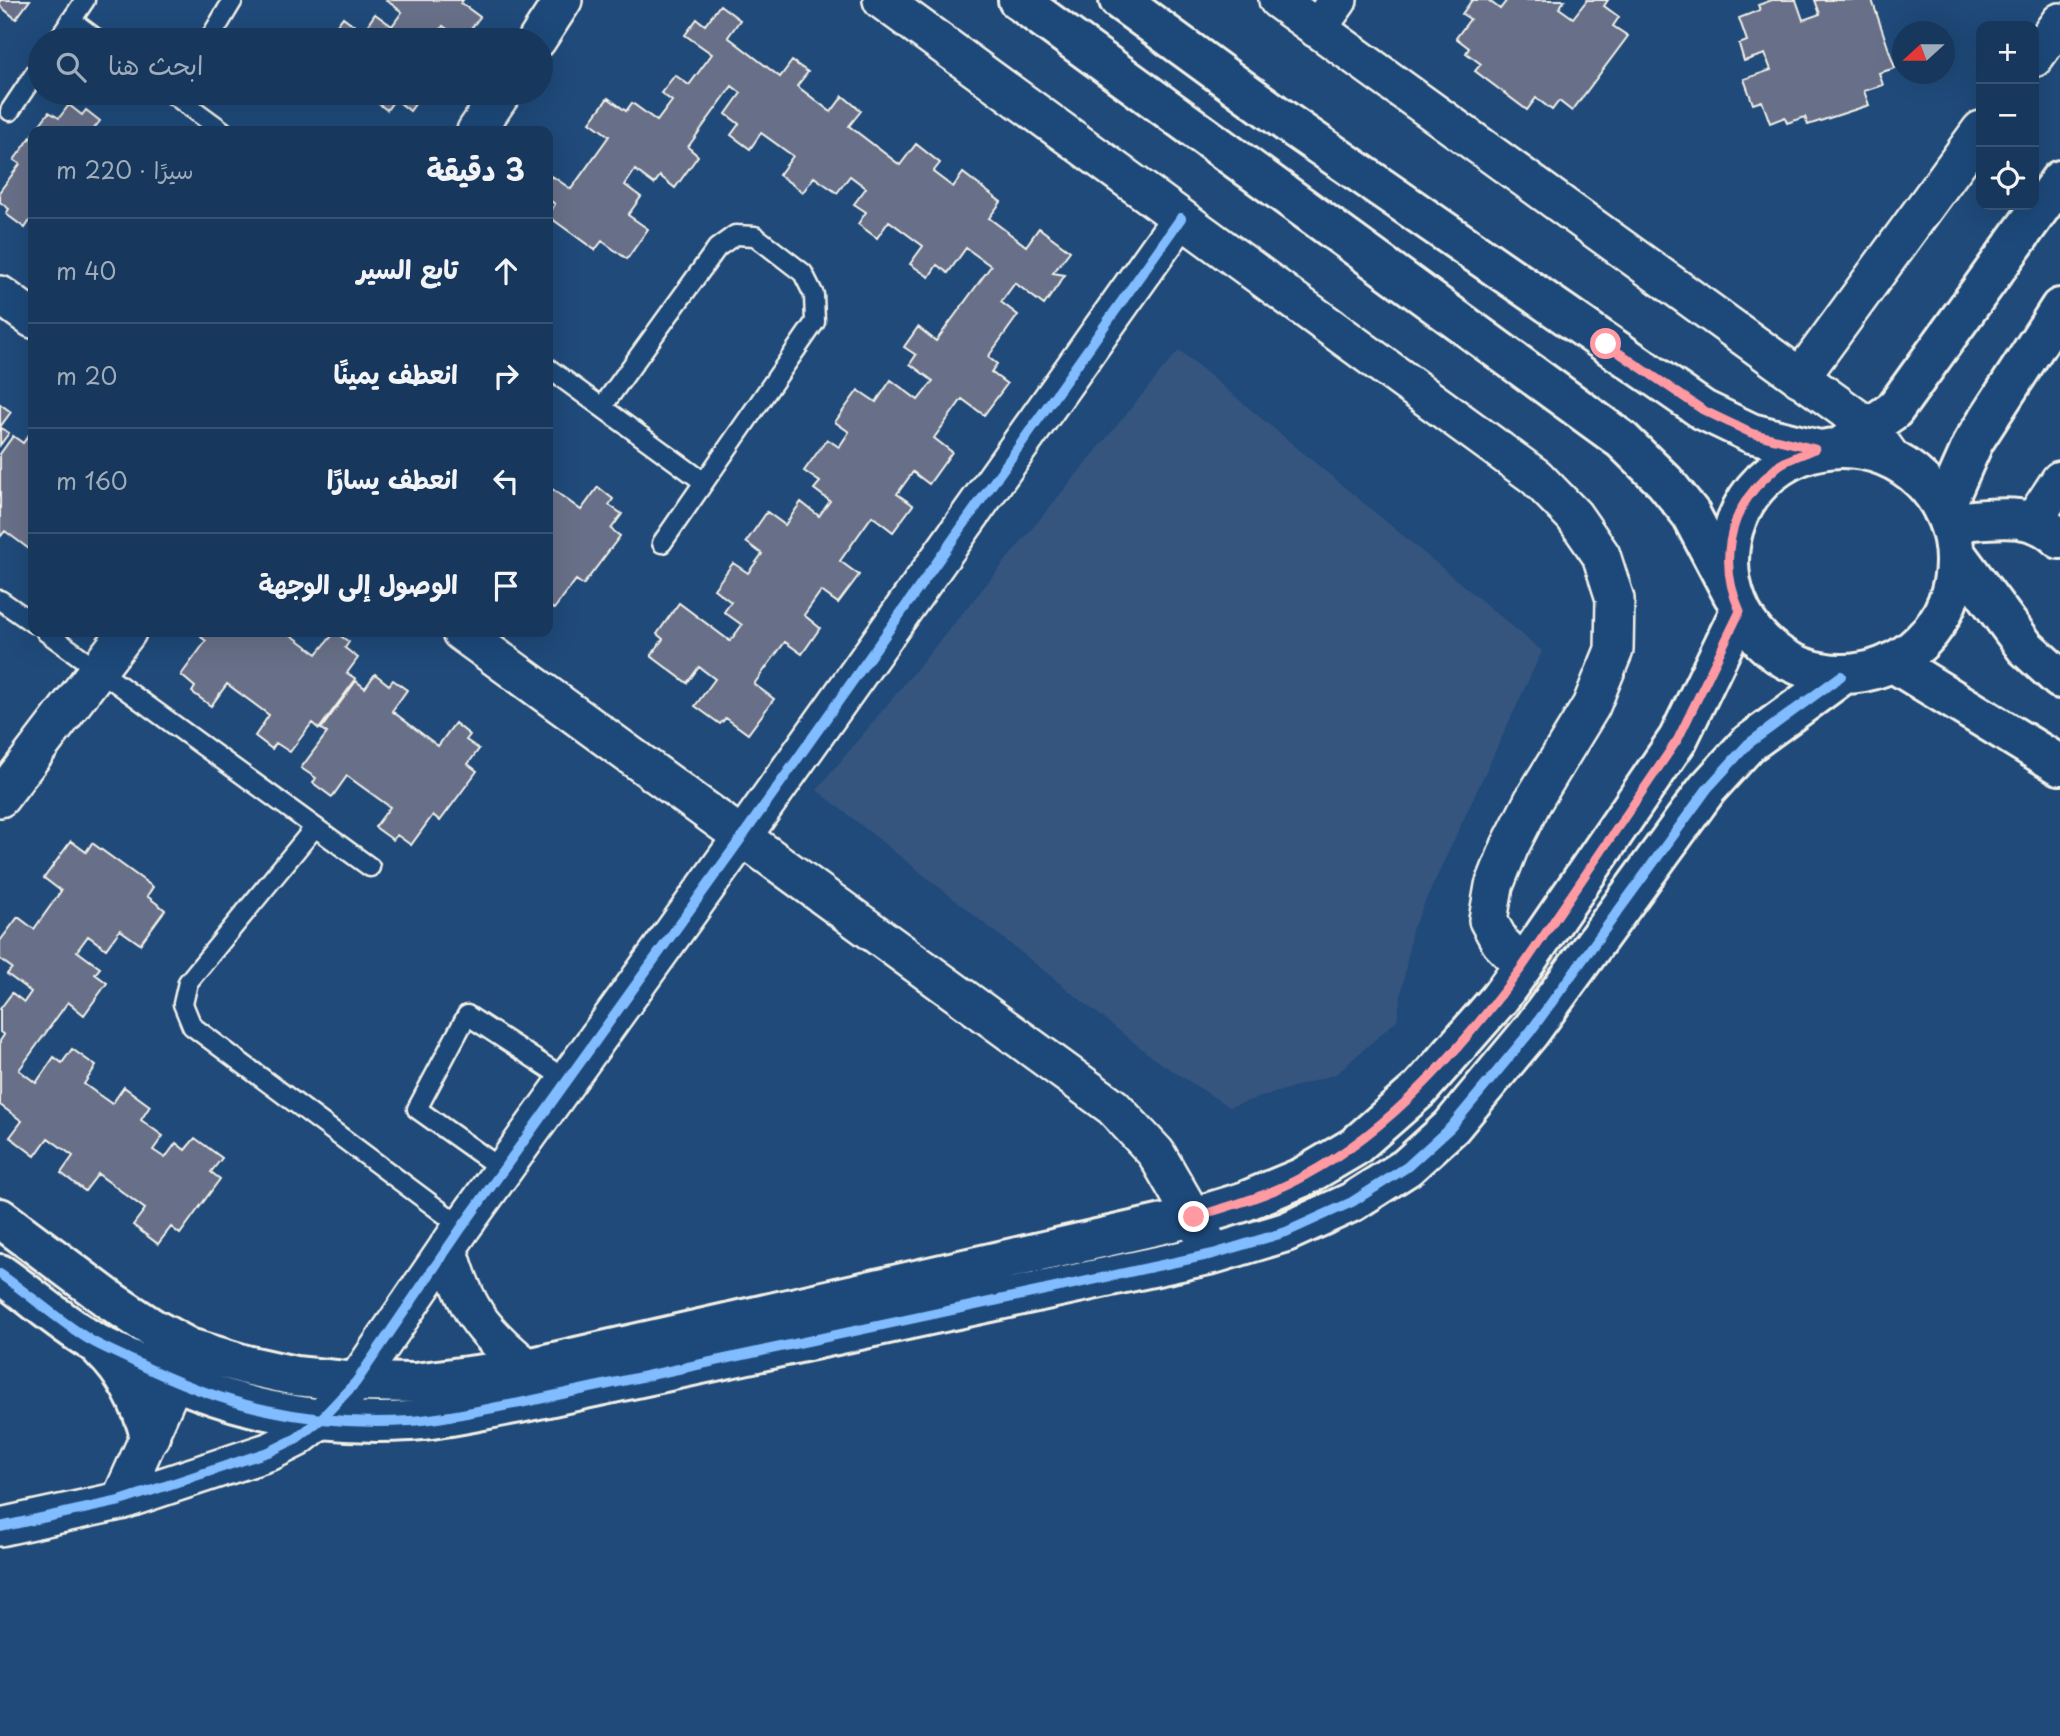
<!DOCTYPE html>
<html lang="ar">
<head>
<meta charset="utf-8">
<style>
	:root { --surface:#17385c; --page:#244365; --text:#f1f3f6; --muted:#9eacbb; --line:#365272 }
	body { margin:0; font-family:"Playpen Sans","Playpen Sans Arabic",sans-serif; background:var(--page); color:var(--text); direction:rtl }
	.controls { position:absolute; right:21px; top:21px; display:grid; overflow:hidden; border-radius:14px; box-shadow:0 7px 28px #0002 }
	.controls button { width:63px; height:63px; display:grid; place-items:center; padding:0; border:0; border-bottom:2px solid var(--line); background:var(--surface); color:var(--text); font:35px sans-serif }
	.compass { position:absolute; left:1892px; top:21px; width:63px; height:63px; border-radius:50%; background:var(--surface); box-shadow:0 7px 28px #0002; rotate:249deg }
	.stop { position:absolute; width:21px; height:21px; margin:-16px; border:5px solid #ff9aa2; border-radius:50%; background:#fff }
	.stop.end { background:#ff9aa2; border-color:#fff; box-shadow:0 2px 7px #0008 }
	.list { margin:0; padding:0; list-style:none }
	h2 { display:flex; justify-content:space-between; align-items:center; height:91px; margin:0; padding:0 28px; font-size:30px }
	h2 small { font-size:23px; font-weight:400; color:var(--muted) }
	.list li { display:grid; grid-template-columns:46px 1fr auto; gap:21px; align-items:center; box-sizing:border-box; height:105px; padding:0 28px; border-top:2px solid var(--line) }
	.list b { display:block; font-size:26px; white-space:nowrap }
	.list em { font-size:23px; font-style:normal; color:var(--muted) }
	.icon { flex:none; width:38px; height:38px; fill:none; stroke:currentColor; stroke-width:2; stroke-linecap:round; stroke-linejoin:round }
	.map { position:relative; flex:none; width:2060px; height:1736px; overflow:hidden; direction:ltr }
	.search { position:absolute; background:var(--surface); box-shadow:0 7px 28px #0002; left:28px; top:28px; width:525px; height:77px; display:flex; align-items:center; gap:18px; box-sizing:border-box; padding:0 24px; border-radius:38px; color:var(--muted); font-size:26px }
	.panel { position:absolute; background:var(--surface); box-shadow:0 7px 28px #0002; left:28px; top:126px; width:525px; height:511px; border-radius:14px; direction:rtl }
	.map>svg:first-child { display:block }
	.built { fill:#35557e }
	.building { fill:#677089; stroke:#f4f1e8; stroke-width:2 }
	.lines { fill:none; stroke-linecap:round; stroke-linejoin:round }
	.lane-casing { stroke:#f4f1e8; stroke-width:23 }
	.street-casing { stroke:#f4f1e8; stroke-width:42 }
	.secondary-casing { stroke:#f4f1e8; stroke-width:44 }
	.lane { stroke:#1f4a7a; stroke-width:18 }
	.street { stroke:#1f4a7a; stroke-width:37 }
	.secondary { stroke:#1f4a7a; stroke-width:38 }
	.cycleway-casing { stroke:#1f4a7a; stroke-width:15 }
	.cycleway { stroke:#80bcff; stroke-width:10 }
	.route { stroke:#ff9aa2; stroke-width:9 }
</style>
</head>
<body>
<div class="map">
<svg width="2060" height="1736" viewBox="0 0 2060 1736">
	<rect width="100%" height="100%" fill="#1f4a7a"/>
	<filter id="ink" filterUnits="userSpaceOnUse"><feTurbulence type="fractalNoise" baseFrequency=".0143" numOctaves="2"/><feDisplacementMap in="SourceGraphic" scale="14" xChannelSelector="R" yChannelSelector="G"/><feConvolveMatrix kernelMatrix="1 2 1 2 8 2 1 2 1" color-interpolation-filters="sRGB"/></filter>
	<g filter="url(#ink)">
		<path class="built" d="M1179 350 1542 651 1412 930 1397 1020 1336 1074 1229 1107 1156 1060 817 790Z"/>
		<path class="building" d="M0 0H30L16 19 0 6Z
			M386 0H463L461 3 480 17 462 40 443 26 433 40H326L343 17 363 32 375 14 392 26 402 12Z
			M1472 0H1488L1500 9 1507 0H1565L1559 8 1573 18 1587 0H1608L1604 6 1619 17 1613 26 1628 36 1572 111 1559 101 1552 110 1536 98 1527 110 1475 71 1481 64 1466 53 1469 48 1456 38 1470 19 1462 14Z
			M1772 0H1796L1803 20 1820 14 1815 0H1872L1895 68 1879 73 1883 85 1864 91 1869 105 1808 125 1805 117 1787 123 1785 117 1770 123 1762 101 1753 104 1744 79 1771 70 1765 54 1744 61 1739 44 1747 41 1739 18 1760 10 1758 5Z
			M720 5 740 20 728 37 780 77 792 61 808 72 797 86 831 112 843 96 861 111 849 126 900 165 916 144 940 163 933 172 953 187 963 173 1001 202 989 218 1026 246 1039 228 1070 251 1053 273 1065 275 1044 305 1015 283 1001 302 1018 315 988 357 997 364 991 372 1007 384 984 415 962 399 934 438 952 452 929 484 913 472 897 494 913 505 893 532 872 516 840 561 859 575 838 603 821 591 804 615 820 628 802 654 785 642 754 684 774 699 748 734 726 718 720 724 695 706 715 679 699 667 687 683 651 656 663 639 657 634 679 603 730 641 742 625 724 612 731 602 714 589 733 563 748 573 762 554 746 542 767 512 785 525 801 502 819 516 830 501 814 489 820 482 804 471 827 439 839 447 849 432 835 422 858 390 876 402 891 380 918 400 933 381 910 364 916 355 904 347 918 327 936 341 991 266 966 248 948 273 937 265 929 277 910 264 923 246 889 221 877 238 858 224 866 212 854 204 866 188 850 176 837 193 814 177 803 192 779 175 793 156 761 133 750 149 731 135 739 124 726 114 741 93 732 86 688 147 698 156 675 188 660 176 654 184 635 170 625 185 641 197 628 215 648 229 627 259 602 241 595 250 548 216 555 204 548 199V181L552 176 571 189 609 136 590 122 608 98 626 111 632 103 657 121 672 101 661 93 675 75 689 85 712 54 685 35 697 19 705 25Z
			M364 93H423L410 111 395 99 387 110Z
			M69 105 82 115 86 110 100 121 92 131H35L49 112 59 118Z
			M33 134V216L25 228 6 214 9 209 0 202V191L20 164 14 160Z
			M0 404 11 412 0 427 9 433 0 445Z
			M33 429V552L5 531 0 537V454L13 436 23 443Z
			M548 486 581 510 598 487 613 499 609 505 622 514 611 529 620 536 583 585 576 580 554 609 548 605Z
			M204 632H287L317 654 335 632 349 642 345 648 358 658 347 673 356 679 319 729 312 723 290 752 276 743 272 749 255 736 269 715 227 684 211 706 192 692 195 687 181 675 206 641 201 637Z
			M375 674 389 685 393 680 407 690 392 711 438 746 455 723 470 735 466 740 479 749 468 764 477 771 440 821 433 815 411 845 397 835 393 840 375 827 390 807 347 776 332 797 313 783 316 778 301 768 327 733 321 729 356 681 365 688Z
			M71 841 86 852 92 843 153 887 147 896 165 910 140 944 120 930 106 949 88 936 77 951 100 968 95 974 107 983 84 1015 68 1002 19 1070 36 1083 54 1057 62 1063 72 1049 96 1066 84 1084 112 1104 124 1087 150 1106 141 1120 163 1136 153 1150 165 1158 176 1143 185 1150 195 1138 222 1158 211 1172 220 1179 180 1234 171 1227 158 1244 133 1225 145 1209 98 1174 85 1191 61 1173 73 1156 48 1138 35 1156 10 1137 22 1121 0 1105V1041L4 1035 0 1032V1009L12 993 24 1002 31 992 7 974 12 968 0 959V941L18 917 34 929 61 891 44 878Z"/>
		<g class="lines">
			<g class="lane-casing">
				<path id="lane" d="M71 20 98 40
					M58 40 85 0
					M209 40 233 0
					M171 93 223 131
					M10 111 40 66
					M548 368 704 482
					M602 407 717 248 735 235 755 236 803 273 814 295 815 322 662 543
					M0 600 33 623
					M46 632 370 867
					M315 827 188 982 183 1004 192 1026 462 1227
					M503 1170 417 1109 467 1015 567 1080"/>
			</g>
			<g class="street-casing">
				<path id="street" d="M882 0 1536 477 1574 516 1601 555 1615 599 1614 650 1591 706 1533 801 1510 846 1494 886 1488 920 1500 942 1523 966
					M1278 0 1869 427 1892 459
					M1317 29 1338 0
					M537 40 563 0
					M2034 58 2060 22
					M476 131 502 93
					M0 295 33 319
					M1800 378 1981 130
					M2034 520 2060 480
					M461 632 1113 1107 1156 1153 1207 1242
					M0 798 127 632
					M448 1247C464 1306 480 1330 528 1368
					M120 1501 187 1352
					M0 1527 120 1501 271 1451 297 1438 320 1420 356 1382 462 1227 742 837 1181 218"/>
			</g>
			<g class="secondary-casing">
				<path id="secondary" d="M1018 0 1622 440 1665 482 1690 513 1733 595
					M1119 0 1289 124 1703 410 1751 433 1815 449
					M1729 561a113 113 0 1 1 226 0a113 113 0 1 1-226 0Z
					M1839 448 1894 410 2060 180
					M1943 511 1974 441 2060 308
					M1949 522C1989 520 2030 508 2060 539
					M1956 554 2025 647 2060 679
					M1892 662 2060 765
					M0 1218 111 1301 152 1328 189 1348 246 1365 295 1376 356 1382 415 1383 528 1368 1194 1217 1243 1202 1303 1177 1354 1147 1420 1089 1499 999 1523 966 1678 739 1740 611
					M0 1274C30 1295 59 1321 90 1340 104 1348 119 1354 133 1361 222 1406 310 1427 410 1421 446 1419 484 1409 520 1403L1213 1254 1286 1232 1352 1202 1407 1167 1451 1127 1530 1032 1707 789 1748 744 1841 676
					M102 1350C127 1374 141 1403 150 1436"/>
			</g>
			<use href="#lane" class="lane"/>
			<use href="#street" class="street"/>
			<use href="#secondary" class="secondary"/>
			<g class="cycleway-casing">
				<path id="cycleway" d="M0 1274C30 1295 59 1321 90 1340 104 1348 119 1354 133 1361 222 1406 310 1427 410 1421 446 1419 484 1409 520 1403L1213 1254 1286 1232 1352 1202 1407 1167 1451 1127 1530 1032 1707 789 1748 744 1841 676
					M0 1527 120 1501 271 1451 297 1438 320 1420 356 1382 462 1227 742 837 1181 218"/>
			</g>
			<use href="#cycleway" class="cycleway"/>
		</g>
	</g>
	<g class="lines" filter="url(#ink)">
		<path class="route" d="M1194 1217C1231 1206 1270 1195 1304 1176 1394 1128 1462 1047 1523 966L1678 739 1740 611C1719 565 1727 513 1765 478 1770 474 1775 468 1781 464 1791 458 1804 454 1815 449L1751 433 1703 410 1606 344"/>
	</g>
</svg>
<div class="controls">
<button>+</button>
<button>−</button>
<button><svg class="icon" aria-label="locate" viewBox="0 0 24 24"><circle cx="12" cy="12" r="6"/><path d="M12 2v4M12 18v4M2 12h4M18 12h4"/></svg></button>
</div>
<svg class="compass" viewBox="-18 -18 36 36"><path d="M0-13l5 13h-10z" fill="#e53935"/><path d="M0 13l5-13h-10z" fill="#9eacbb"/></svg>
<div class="stop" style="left:1606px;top:344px"></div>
<div class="stop end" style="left:1194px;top:1217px"></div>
<div class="search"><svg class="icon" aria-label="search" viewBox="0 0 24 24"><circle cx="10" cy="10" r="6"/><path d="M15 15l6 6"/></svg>ابحث هنا</div>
<section class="panel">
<h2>3 دقيقة<small>سيرًا · 220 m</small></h2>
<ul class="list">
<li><svg class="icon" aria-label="ahead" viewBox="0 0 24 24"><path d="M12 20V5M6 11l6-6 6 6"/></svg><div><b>تابع السير</b></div><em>40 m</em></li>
<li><svg class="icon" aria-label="right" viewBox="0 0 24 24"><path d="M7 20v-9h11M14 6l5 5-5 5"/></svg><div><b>انعطف يمينًا</b></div><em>20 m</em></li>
<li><svg class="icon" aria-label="left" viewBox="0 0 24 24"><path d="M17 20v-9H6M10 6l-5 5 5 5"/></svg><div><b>انعطف يسارًا</b></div><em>160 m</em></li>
<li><svg class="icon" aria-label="arrive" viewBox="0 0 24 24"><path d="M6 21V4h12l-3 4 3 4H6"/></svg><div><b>الوصول إلى الوجهة</b></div></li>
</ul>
</section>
</div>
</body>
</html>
